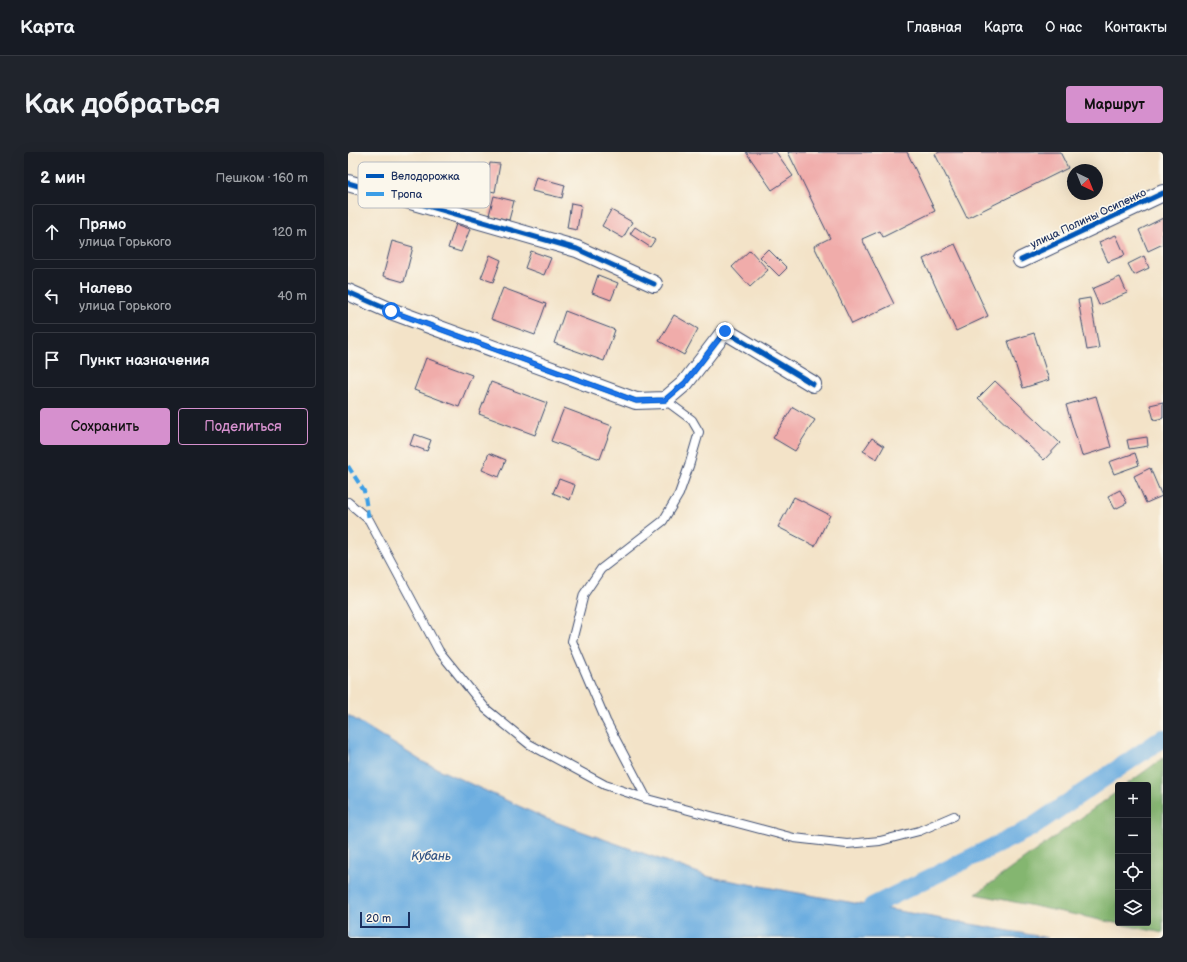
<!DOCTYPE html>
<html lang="ru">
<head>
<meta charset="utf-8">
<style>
	:root { --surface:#171b24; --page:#20242c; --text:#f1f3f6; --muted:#9ea1a6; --line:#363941; --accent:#d690ce }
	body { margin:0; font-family:"Balsamiq Sans",sans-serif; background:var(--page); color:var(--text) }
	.controls { position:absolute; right:12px; bottom:12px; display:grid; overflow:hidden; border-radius:4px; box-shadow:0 4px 16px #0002 }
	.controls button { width:36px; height:36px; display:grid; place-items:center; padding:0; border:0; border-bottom:1px solid var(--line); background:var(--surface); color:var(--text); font:20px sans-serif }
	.compass { position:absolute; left:719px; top:12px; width:36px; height:36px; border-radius:50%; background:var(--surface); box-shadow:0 4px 16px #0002; rotate:137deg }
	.scale { position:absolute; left:12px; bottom:10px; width:50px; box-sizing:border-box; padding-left:4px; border:2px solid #1b2f5e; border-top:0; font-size:11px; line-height:14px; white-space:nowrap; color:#1b2f5e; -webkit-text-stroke:3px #fbf7ec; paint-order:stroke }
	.stop { position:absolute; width:12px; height:12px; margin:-9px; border:3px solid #1a73e8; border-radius:50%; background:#fff }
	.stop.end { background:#1a73e8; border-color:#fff; box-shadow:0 1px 4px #0008 }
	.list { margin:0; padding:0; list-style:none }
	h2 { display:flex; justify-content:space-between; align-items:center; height:52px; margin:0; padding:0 16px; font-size:17px }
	h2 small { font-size:13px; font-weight:400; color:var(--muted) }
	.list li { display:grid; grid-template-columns:26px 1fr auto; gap:12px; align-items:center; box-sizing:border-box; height:56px; margin:0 8px 8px; padding:0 8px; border:1px solid var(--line); border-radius:4px }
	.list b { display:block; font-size:15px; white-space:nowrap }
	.list p { margin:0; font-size:13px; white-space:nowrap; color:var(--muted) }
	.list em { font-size:13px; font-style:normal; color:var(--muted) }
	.actions { display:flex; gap:8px; padding:12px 16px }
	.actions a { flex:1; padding:9px 0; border:1px solid var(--accent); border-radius:4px; text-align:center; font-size:14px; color:var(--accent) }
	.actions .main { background:var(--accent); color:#111 }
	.icon { flex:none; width:22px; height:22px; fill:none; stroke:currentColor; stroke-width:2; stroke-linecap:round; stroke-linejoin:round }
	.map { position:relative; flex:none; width:815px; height:786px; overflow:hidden; border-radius:4px }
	header { display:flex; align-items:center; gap:24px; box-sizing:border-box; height:56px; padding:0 20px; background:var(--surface); border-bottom:1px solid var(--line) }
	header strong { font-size:19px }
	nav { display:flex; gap:22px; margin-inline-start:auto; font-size:14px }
	.intro { display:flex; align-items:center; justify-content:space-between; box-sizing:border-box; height:96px; padding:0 24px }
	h1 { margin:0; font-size:28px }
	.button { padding:10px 18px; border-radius:4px; background:var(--accent); color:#111; font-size:14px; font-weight:700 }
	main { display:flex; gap:24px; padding:0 24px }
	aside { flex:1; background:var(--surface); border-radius:4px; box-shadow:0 4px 16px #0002 }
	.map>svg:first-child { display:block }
	.forest { fill:#84b670; stroke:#507267 }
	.water { fill:#6cade0; stroke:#446e9f }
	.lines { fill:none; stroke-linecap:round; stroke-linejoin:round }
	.canal { stroke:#6cade0; stroke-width:18 }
	.building { fill:#f0acaa }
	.lane-casing { stroke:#3b4a6e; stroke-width:10 }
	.street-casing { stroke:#3b4a6e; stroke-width:18 }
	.lane { stroke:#fff; stroke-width:8 }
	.street { stroke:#fff; stroke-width:16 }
	.quiet { stroke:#3b9de6; stroke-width:4; stroke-dasharray:8 4; stroke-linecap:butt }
	.cycleway-casing { stroke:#fbf7ec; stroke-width:8 }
	.cycleway { stroke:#0057b8; stroke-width:5 }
	.route { stroke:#1a73e8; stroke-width:5 }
	.labels { text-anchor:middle; stroke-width:3.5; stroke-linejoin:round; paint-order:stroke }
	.street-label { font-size:11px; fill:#1b2f5e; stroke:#fbf7ec }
	.water-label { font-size:12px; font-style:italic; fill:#335585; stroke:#fbf7ec }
	.key { fill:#fbf7ec; stroke:#b8bbc1; stroke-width:1 }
	.key-label { font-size:11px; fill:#1b2f5e }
</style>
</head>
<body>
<header>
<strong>Карта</strong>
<nav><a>Главная</a><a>Карта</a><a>О нас</a><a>Контакты</a></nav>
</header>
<div class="intro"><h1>Как добраться</h1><a class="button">Маршрут</a></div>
<main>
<aside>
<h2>2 мин<small>Пешком · 160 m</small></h2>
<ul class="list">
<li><svg class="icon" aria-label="ahead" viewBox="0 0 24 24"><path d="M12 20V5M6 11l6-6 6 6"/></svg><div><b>Прямо</b><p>улица Горького</p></div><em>120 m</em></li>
<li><svg class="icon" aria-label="left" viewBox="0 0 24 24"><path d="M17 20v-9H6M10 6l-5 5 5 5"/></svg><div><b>Налево</b><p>улица Горького</p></div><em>40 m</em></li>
<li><svg class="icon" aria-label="arrive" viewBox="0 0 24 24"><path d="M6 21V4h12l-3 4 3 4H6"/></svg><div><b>Пункт назначения</b></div></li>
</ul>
<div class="actions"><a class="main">Сохранить</a><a>Поделиться</a></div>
</aside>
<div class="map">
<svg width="815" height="786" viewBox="0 0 815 786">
	<rect width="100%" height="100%" fill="#fbf7ec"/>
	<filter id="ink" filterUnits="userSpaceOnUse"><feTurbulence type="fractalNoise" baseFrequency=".025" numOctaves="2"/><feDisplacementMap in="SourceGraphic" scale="8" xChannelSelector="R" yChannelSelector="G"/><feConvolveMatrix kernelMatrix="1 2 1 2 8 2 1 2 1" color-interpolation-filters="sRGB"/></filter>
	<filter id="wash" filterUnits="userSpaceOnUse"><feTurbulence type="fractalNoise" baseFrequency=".012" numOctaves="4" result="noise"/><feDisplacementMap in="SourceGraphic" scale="16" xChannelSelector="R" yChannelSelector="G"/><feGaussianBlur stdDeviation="0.9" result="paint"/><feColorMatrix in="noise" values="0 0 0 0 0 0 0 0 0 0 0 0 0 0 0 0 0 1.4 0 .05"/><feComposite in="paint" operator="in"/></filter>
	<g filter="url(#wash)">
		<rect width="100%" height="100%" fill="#f3e3c8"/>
		<path class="forest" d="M815 606V781L628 742 770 639V771H800V633H778Z"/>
		<path class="water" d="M0 563 75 610 199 667 362 725 700 786H0Z"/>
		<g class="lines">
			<path class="canal" d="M524 754 681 677 815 586"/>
		</g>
		<g id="blocks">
			<path class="building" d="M398 0H428L445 24 424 38Z
				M440 0H559L587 59 535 85 532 79 514 87 546 152 504 172 466 94 482 86Z
				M592 0H712L720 16 619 66 587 2Z
				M142 11 152 12 147 40 137 38Z
				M188 25 217 33 214 46 184 39Z
				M146 44 166 49 161 68 141 63Z
				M223 51 233 53 229 78 219 76Z
				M263 58 284 70 275 86 254 74Z
				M815 66V92L800 99 791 78Z
				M108 72 122 77 113 100 100 96Z
				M287 75 307 88 302 95 282 82Z
				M768 83 777 103 760 110 751 90Z
				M44 89 65 95 56 130 35 124Z
				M607 92 640 164 608 179 575 107Z
				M420 97 439 116 431 124 412 105Z
				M402 98 420 118 402 135 384 115Z
				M183 99 203 106 196 123 177 116Z
				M142 103 153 108 145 130 133 126Z
				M796 104 801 116 786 123 780 112Z
				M250 123 270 131 263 148 244 141Z
				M772 125 779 141 751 153 744 137Z
				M155 136 198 152 187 183 143 167Z
				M742 146 751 196 739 198 730 148Z
				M217 159 267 178 256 209 206 191Z
				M326 163 350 177 336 203 311 189Z
				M686 181 701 228 675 236 660 189Z
				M78 206 124 223 111 255 66 238Z
				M647 229 712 291 696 308 630 246Z
				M143 230 199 251 187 283 131 262Z
				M748 244 763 295 734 304 718 253Z
				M815 250V266L806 268 802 253Z
				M445 255 467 268 447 299 425 286Z
				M216 256 264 274 252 307 203 289Z
				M66 282 83 288 79 299 62 293Z
				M799 285 800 294 781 297 779 288Z
				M524 286 536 294 529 307 515 299Z
				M141 301 158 308 151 325 134 318Z
				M787 301 791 313 766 322 761 310Z
				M802 316 814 344 798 351 786 324Z
				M211 327 227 333 222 348 205 341Z
				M772 338 779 351 767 357 760 344Z
				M446 345 482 363 467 394 430 375Z"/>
		</g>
	</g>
	<g filter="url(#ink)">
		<use href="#blocks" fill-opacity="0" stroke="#3b4a6e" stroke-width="1"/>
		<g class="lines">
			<g class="lane-casing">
				<path id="lane" d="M317 248 344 268 351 280 341 314 331 342 315 369 253 417 236 442 224 489 258 569 299 647 446 686 499 692 532 689 571 679 606 664
					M0 350 21 368 91 499 138 557 181 592 257 633 299 647"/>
			</g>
			<g class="street-casing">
				<path id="street" d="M0 31 229 97 306 132
					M673 108 815 41
					M0 140 43 159 288 249 317 248 337 231 377 179 465 232"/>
			</g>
			<use href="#lane" class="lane"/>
			<use href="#street" class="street"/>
			<path class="quiet" d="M0 314 16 339 21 368"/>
			<g class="cycleway-casing">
				<path id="cycleway" d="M0 31 229 97 306 132
					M673 108 815 41
					M0 140 43 159 288 249 317 248 337 231 377 179 465 232"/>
			</g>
			<use href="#cycleway" class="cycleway"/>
		</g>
	</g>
	<g class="lines" filter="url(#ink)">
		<path class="route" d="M43 159 288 249 317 248 337 231 377 179"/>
	</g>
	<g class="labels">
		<g class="street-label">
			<text transform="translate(740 66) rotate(-25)" y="4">улица Полины Осипенко</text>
		</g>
		<g class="water-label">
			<text x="83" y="708">Кубань</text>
		</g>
	</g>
	<rect x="10" y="10" width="132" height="46" rx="6" class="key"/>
	<rect x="18" y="22" width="18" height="4" fill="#0057b8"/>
	<rect x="18" y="40" width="18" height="4" fill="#3b9de6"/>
	<g class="key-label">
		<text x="43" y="28">Велодорожка</text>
		<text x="43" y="46">Тропа</text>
	</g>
</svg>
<div class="controls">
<button>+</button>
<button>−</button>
<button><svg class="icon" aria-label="locate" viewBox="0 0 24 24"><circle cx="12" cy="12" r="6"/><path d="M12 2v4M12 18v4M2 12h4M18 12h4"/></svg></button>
<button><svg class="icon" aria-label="layers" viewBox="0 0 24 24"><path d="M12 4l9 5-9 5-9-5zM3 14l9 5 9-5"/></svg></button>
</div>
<svg class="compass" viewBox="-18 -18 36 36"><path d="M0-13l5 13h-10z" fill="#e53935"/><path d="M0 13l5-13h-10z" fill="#9ea1a6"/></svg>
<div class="scale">20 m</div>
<div class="stop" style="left:43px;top:159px"></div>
<div class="stop end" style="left:377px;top:179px"></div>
</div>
</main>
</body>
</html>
